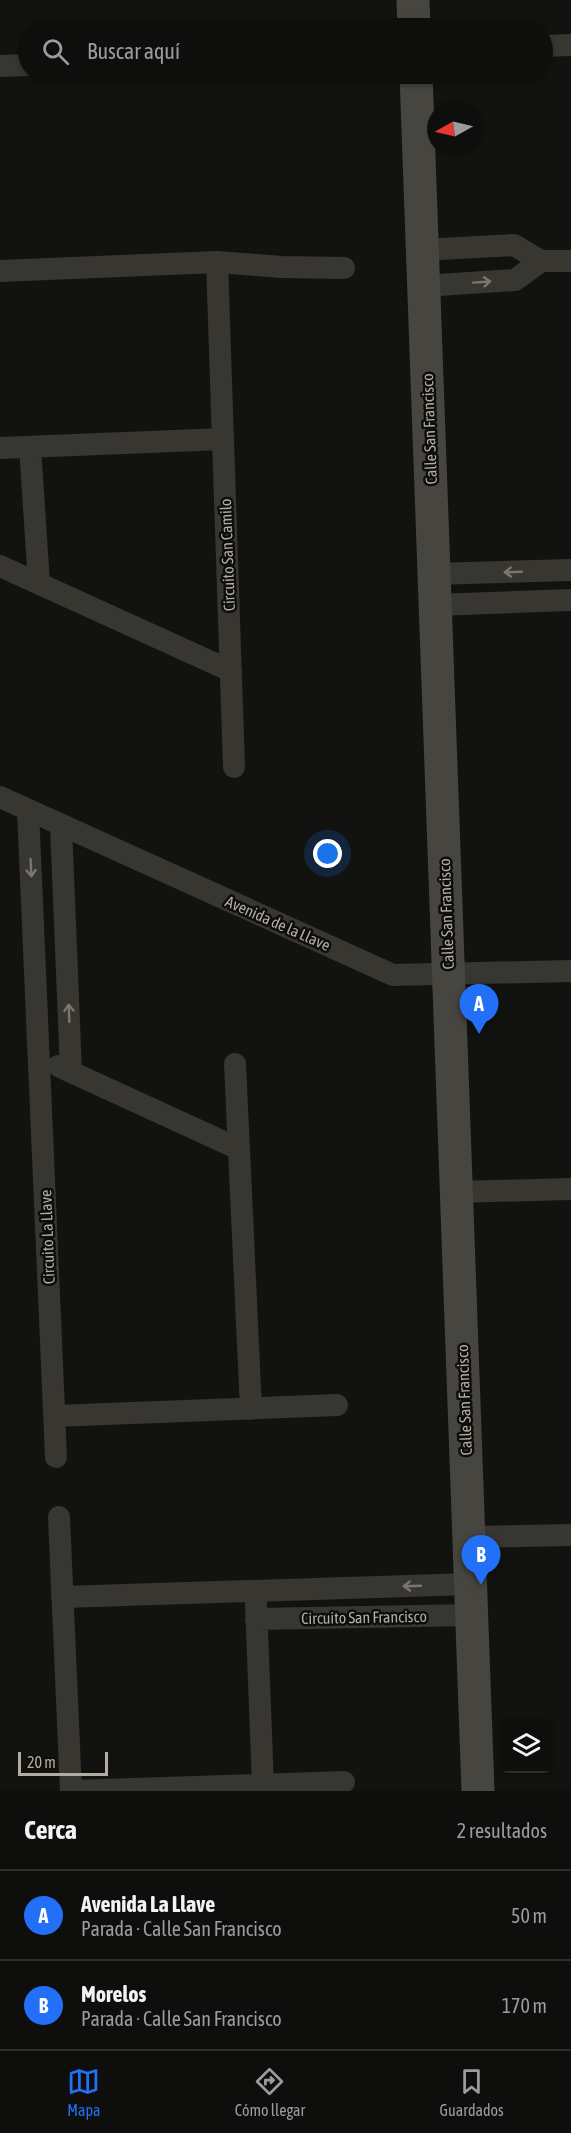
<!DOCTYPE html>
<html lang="es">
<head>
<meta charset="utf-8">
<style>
	:root { --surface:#0e0e0c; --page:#171715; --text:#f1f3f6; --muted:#9b9c9d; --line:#2e2e2d; --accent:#226ff8 }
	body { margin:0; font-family:"Asap Condensed",sans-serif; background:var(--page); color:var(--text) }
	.controls { position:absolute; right:18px; bottom:18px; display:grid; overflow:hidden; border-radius:9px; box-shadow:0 2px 4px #0004 }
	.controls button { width:54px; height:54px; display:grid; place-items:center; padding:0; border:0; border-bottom:2px solid var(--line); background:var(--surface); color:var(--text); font:30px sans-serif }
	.compass { position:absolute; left:427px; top:102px; width:54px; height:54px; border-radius:50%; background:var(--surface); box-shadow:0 2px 4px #0004; rotate:262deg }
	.scale { position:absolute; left:18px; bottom:15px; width:90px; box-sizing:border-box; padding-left:6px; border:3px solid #b3ada1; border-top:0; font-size:16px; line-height:21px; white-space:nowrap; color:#b3ada1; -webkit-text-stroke:4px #0d0d0b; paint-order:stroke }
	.you { position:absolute; left:328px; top:854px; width:21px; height:21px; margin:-15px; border:4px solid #fff; border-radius:50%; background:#1a73e8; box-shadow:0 0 0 9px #1a73e833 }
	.badge { display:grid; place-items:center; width:39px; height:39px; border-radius:50%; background:var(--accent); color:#fff; font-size:20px; font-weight:700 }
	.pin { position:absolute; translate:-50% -50px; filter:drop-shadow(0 2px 3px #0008) }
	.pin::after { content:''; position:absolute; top:32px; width:21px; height:18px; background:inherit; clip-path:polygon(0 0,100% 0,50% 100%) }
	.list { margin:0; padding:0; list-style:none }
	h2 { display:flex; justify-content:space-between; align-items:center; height:78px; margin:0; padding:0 24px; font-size:26px }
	h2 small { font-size:20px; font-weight:400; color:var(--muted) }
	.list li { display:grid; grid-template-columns:39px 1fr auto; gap:18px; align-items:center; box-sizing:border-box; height:90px; padding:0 24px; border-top:2px solid var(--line) }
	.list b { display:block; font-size:22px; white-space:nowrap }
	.list p { margin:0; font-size:20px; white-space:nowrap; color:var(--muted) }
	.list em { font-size:20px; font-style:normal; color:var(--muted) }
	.icon { flex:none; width:33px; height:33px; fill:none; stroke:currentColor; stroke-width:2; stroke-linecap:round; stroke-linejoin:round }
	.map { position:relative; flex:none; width:571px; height:1791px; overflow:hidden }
	.search { position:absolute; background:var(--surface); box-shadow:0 2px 4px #0004; left:18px; right:18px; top:18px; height:66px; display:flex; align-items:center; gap:15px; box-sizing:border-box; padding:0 21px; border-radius:33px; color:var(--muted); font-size:22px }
	.sheet { height:258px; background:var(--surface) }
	nav { display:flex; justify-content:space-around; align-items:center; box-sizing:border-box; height:84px; border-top:2px solid var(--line); background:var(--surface); font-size:16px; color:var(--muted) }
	nav a { display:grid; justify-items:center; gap:3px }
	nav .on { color:var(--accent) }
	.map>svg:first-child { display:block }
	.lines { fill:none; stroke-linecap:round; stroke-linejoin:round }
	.street { stroke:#373631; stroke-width:22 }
	.secondary { stroke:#47453f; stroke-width:33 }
	.oneway { stroke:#7b776f }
	.labels { text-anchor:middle; stroke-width:5; stroke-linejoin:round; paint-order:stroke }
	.street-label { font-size:16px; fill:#b3ada1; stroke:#0d0d0b }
</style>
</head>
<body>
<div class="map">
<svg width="571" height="1791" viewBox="0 0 571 1791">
	<rect width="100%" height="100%" fill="#121210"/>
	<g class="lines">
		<path class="street" d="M542 46 571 45
			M0 66 28 65
			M422 250 514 245 541 261H571
			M217 262 234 767
			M0 271 217 262 282 267 344 268
			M424 286 515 280 541 261
			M30 447 39 583
			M0 448 223 439
			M0 566 231 671
			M434 574 571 570
			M435 605 571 600
			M0 797 393 975 571 971
			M28 810 56 1457
			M61 825 71 1072
			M235 1064 251 1409
			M58 1066 239 1149
			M456 1192 571 1189
			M55 1416 337 1405
			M59 1517 71 1791
			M469 1537 571 1535
			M62 1597 470 1584
			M256 1604 263 1785
			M256 1619 472 1615
			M71 1791 344 1782"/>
		<path class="secondary" d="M413 0 414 28
			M416 74 478 1791"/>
	</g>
	<defs><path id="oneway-shaft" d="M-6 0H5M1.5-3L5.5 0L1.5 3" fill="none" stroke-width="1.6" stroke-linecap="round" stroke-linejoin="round" transform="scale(1.5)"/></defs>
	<g class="oneway">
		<use href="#oneway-shaft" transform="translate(482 282) rotate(-4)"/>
		<use href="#oneway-shaft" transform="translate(513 572) rotate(178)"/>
		<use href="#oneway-shaft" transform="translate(31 868) rotate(87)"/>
		<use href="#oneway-shaft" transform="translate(69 1013) rotate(-92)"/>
		<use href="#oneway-shaft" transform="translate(412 1586) rotate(178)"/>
	</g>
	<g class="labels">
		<g class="street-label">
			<text transform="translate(429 429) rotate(-92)" y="6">Calle San Francisco</text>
			<text transform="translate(227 555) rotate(-92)" y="6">Circuito San Camilo</text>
			<text transform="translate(446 914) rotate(-92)" y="6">Calle San Francisco</text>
			<text transform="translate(278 923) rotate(24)" y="6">Avenida de la Llave</text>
			<text transform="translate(47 1237) rotate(-92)" y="6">Circuito La Llave</text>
			<text transform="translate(464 1400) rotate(-92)" y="6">Calle San Francisco</text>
			<text transform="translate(364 1617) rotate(-1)" y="6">Circuito San Francisco</text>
		</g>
	</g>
</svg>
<div class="controls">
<button><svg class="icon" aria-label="layers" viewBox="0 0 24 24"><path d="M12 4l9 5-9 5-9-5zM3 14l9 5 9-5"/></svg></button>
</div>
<svg class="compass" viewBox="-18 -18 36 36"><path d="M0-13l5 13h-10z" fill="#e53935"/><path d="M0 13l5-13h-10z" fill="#9b9c9d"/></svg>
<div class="scale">20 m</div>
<div class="you"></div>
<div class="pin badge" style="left:479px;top:1034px">A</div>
<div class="pin badge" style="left:481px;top:1585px">B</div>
<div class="search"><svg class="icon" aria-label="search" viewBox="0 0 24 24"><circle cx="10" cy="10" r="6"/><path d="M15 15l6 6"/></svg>Buscar aquí</div>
</div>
<section class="sheet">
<h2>Cerca<small>2 resultados</small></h2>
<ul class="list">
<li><span class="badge">A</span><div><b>Avenida La Llave</b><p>Parada · Calle San Francisco</p></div><em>50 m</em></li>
<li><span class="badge">B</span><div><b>Morelos</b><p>Parada · Calle San Francisco</p></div><em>170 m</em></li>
</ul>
</section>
<nav>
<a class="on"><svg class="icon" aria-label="map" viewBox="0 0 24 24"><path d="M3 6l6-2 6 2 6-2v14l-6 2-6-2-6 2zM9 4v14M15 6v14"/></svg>Mapa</a>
<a><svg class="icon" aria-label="directions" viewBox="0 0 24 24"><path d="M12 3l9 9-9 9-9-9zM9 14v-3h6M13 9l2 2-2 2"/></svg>Cómo llegar</a>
<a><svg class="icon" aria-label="saved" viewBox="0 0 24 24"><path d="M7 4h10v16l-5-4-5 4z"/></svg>Guardados</a>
</nav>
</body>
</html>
